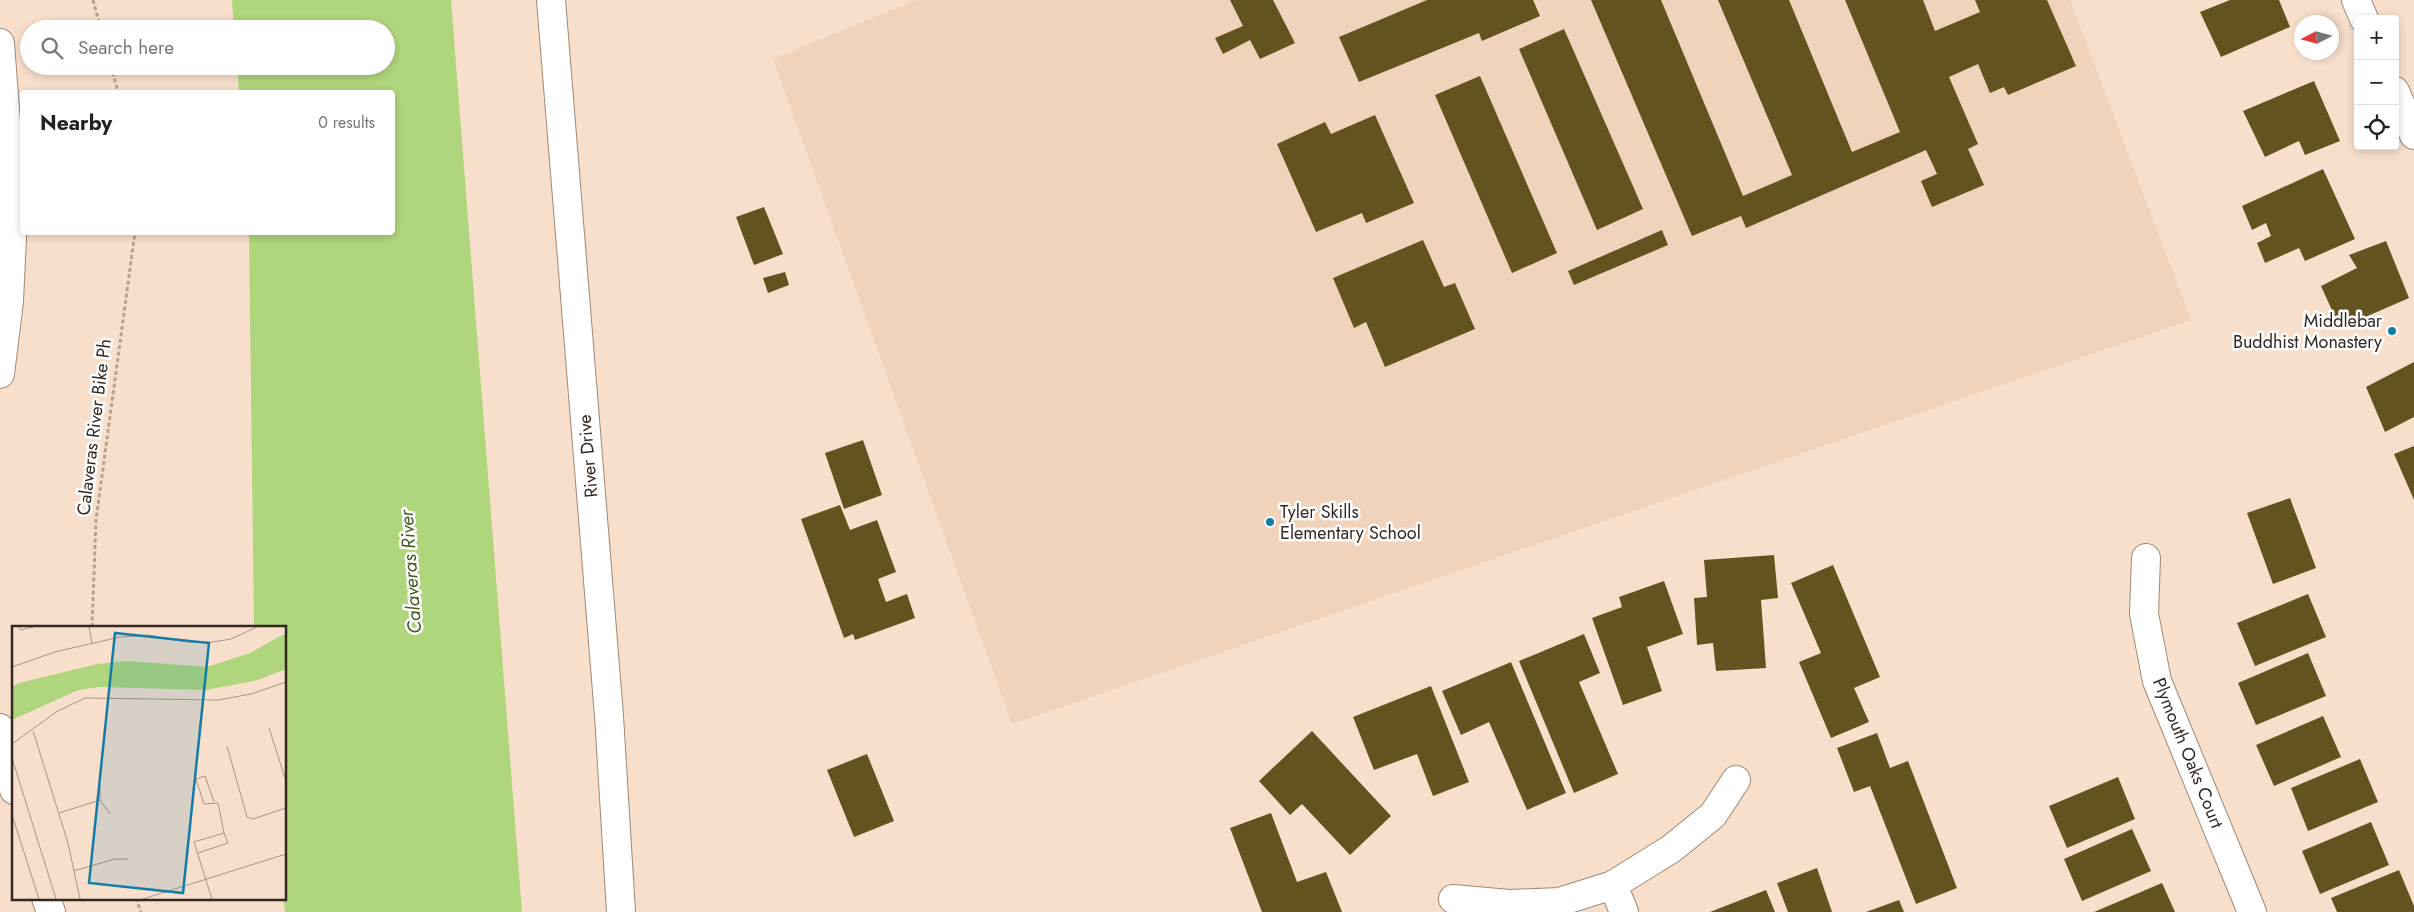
<!DOCTYPE html>
<html lang="en">
<head>
<meta charset="utf-8">
<style>
	:root { --surface:#fff; --page:#f2f2f2; --text:#222; --muted:#767676; --line:#e0e0e0 }
	body { margin:0; font-family:Jost,sans-serif; background:var(--page); color:var(--text) }
	.controls { position:absolute; right:15px; top:15px; display:grid; overflow:hidden; border-radius:5px; box-shadow:0 2px 8px #0003 }
	.controls button { width:45px; height:45px; display:grid; place-items:center; padding:0; border:0; border-bottom:1px solid var(--line); background:var(--surface); color:var(--text); font:25px sans-serif }
	.compass { position:absolute; left:2294px; top:15px; width:45px; height:45px; border-radius:50%; background:var(--surface); box-shadow:0 2px 8px #0003; rotate:264deg }
	.list { margin:0; padding:0; list-style:none }
	h2 { display:flex; justify-content:space-between; align-items:center; height:65px; margin:0; padding:0 20px; font-size:21px }
	h2 small { font-size:16px; font-weight:400; color:var(--muted) }
	.icon { flex:none; width:28px; height:28px; fill:none; stroke:currentColor; stroke-width:2; stroke-linecap:round; stroke-linejoin:round }
	.map { position:relative; flex:none; width:2414px; height:912px; overflow:hidden }
	.search { position:absolute; background:var(--surface); box-shadow:0 2px 8px #0003; left:20px; top:20px; width:375px; height:55px; display:flex; align-items:center; gap:12px; box-sizing:border-box; padding:0 18px; border-radius:28px; color:var(--muted); font-size:19px }
	.panel { position:absolute; background:var(--surface); box-shadow:0 2px 8px #0003; left:20px; top:90px; width:375px; height:145px; border-radius:5px }
	.map>svg:first-child { display:block }
	.built { fill:#f1d2ba }
	.water { fill:#afd67c }
	.building { fill:#63541f }
	.lines { fill:none; stroke-linecap:round; stroke-linejoin:round }
	.minor-casing { stroke:#9f8877; stroke-width:30 }
	.path { stroke:#b7a394; stroke-width:3; stroke-dasharray:4 2.5; stroke-linecap:butt }
	.minor { stroke:#fff; stroke-width:28 }
	.poi-dot { fill:#127da7; stroke:#fff; stroke-width:2 }
	.labels { text-anchor:middle; stroke-width:5; stroke-linejoin:round; paint-order:stroke }
	.poi-label { font-size:18px; fill:#332922; stroke:#fff; text-anchor:end }
	.street-label { font-size:18px; fill:#332922; stroke:#fff }
	.water-label { font-size:19px; font-style:italic; fill:#435b1e; stroke:#fff }
	.inset-road { fill:none; stroke:#a99688; stroke-width:1 }
	.view { fill:#127da7; fill-opacity:0.15; stroke:#127da7; stroke-width:2.5 }
	.inset-edge { fill:none; stroke:#332922; stroke-width:2.5 }
</style>
</head>
<body>
<div class="map">
<svg width="2414" height="912" viewBox="0 0 2414 912">
	<rect width="100%" height="100%" fill="#f8dfcc"/>
	<path class="built" d="M916 0H2070L2191 320 1012 724 773 59Z"/>
	<path class="water" d="M232 0H451L522 912H285L283 898H285V627H254L249 233 392 232V92H239L237 66H386V29H234Z"/>
	<path class="building" d="M1230 0H1273L1295 43 1260 59 1250 40 1223 54 1215 38 1243 26Z
		M1427 0H1533L1540 16 1482 41 1479 33 1359 82 1339 37Z
		M1591 0H1661L1743 196 1792 175 1718 0H1789L1852 152 1900 132 1845 0H1923L1935 31 1980 12 1975 0H2047L2076 66 2008 95 2004 87 1990 93 1978 64 1949 77 1978 144 1968 149 1984 185 1932 207 1921 181 1937 174 1926 150 1746 228 1741 216 1692 236Z
		M2230 0H2279L2290 27 2221 57 2200 12Z
		M1564 29 1643 209 1597 230 1519 49Z
		M1480 76 1557 253 1512 273 1435 95Z
		M2314 81 2340 141 2305 155 2299 141 2265 157 2243 111Z
		M1375 115 1414 203 1366 223 1362 213 1316 232 1277 144 1325 122 1331 134Z
		M2323 169 2355 239 2305 261 2299 248 2265 263 2257 243 2271 236 2266 223 2252 230 2242 206Z
		M764 207 783 254 754 265 736 217Z
		M1662 230 1668 245 1574 285 1568 271Z
		M1423 240 1444 287 1455 283 1475 329 1385 367 1366 322 1354 328 1333 278Z
		M2386 241 2409 298 2340 328 2321 286 2357 268 2349 255Z
		M785 272 789 285 768 293 763 278Z
		M2414 362V417L2385 432 2366 387Z
		M863 440 882 495 844 509 825 453Z
		M2414 446V500L2394 454Z
		M2290 498 2316 568 2273 584 2247 513Z
		M840 505 850 530 877 520 896 572 878 579 886 602 907 594 915 618 855 640 853 634 844 638 801 519Z
		M1774 555 1778 598 1761 600 1766 668 1716 671 1713 643 1697 645 1694 598 1707 597 1704 560Z
		M1833 565 1880 677 1854 688 1869 722 1831 738 1799 662 1821 653 1791 583Z
		M1664 581 1683 634 1647 647 1662 691 1623 705 1592 618 1622 607 1619 597Z
		M2308 594 2326 637 2255 666 2237 623Z
		M1584 634 1600 673 1579 682 1618 774 1574 793 1519 661Z
		M2308 653 2326 696 2256 725 2238 683Z
		M1511 662 1566 793 1527 810 1489 722 1461 735 1442 691Z
		M1431 686 1469 782 1433 796 1417 754 1374 770 1353 717Z
		M2323 716 2341 757 2274 786 2256 745Z
		M1312 731 1391 816 1350 855 1302 804 1290 815 1259 781Z
		M1877 733 1890 768 1908 761 1957 888 1916 904 1870 786 1854 792 1837 748Z
		M867 754 894 821 854 837 827 770Z
		M2360 759 2378 802 2308 831 2291 788Z
		M2118 777 2135 819 2067 848 2049 806Z
		M1271 813 1297 882 1326 872 1342 912H1262L1230 828Z
		M2371 822 2389 865 2320 894 2302 851Z
		M2132 829 2151 871 2082 901 2064 859Z
		M1817 868 1832 912H1788L1777 883Z
		M2399 870 2414 906V912H2337L2331 898Z
		M2162 883 2175 912H2094Z
		M1766 890 1775 912H1710Z
		M1899 900 1904 912H1866Z"/>
	<g class="lines">
		<g class="minor-casing">
			<path id="minor" d="M551 0 609 716 621 912
				M2356 0 2364 19
				M0 43 13 216 9 301 0 374
				M2395 91 2414 135
				M2146 558 2144 614 2157 681 2252 912
				M0 728 14 790
				M1613 885 1671 849 1713 815 1736 780
				M46 898 51 912
				M1453 899 1509 904 1559 902 1613 885 1624 912"/>
		</g>
		<path class="path" d="M93 0 101 29
			M111 66 118 92
			M92 627 96 520 135 232
			M136 898 141 912"/>
		<use href="#minor" class="minor"/>
	</g>
	<g class="poi-dot">
		<circle cx="2392" cy="331" r="5"/>
		<circle cx="1270" cy="522" r="5"/>
	</g>
	<g class="labels">
		<g class="poi-label">
			<text x="2382" y="327">Middlebar<tspan x="2382" dy="21">Buddhist Monastery</tspan></text>
			<text x="1280" y="518" text-anchor="start">Tyler Skills<tspan x="1280" dy="21">Elementary School</tspan></text>
		</g>
		<g class="street-label">
			<text transform="translate(94 427) rotate(-83)" y="6">Calaveras River Bike Ph</text>
			<text transform="translate(588 456) rotate(-95)" y="6">River Drive</text>
			<text transform="translate(2188 753) rotate(68)" y="6">Plymouth Oaks Court</text>
		</g>
		<g class="water-label">
			<text transform="translate(410 572) rotate(-94)" y="7">Calaveras River</text>
		</g>
	</g>
	<g transform="translate(12 626)">
		<rect width="274" height="274" fill="#f8dfcc"/>
		<path d="M274 7V43L246 54 194 64 87 61 66 64 0 94V61L7 57 85 38 116 35 195 41 238 27Z" fill="#afd67c"/>
		<path class="inset-road" d="M5 0 9 4 25 0M77 0 80 18M0 41 43 26 108 11 137 9 175 16H201L219 13 247 0M257 102 274 155M21 105 56 217 68 273M0 118 44 86 73 72 206 74 239 68 274 56M215 120 235 191 241 193 274 182M0 132 44 273M88 174 98 188M202 176 193 150 184 153 192 178 206 177 212 207M47 187 88 174V158M0 189 27 273M186 227 216 217 212 207 182 216 200 273M61 245 103 233H116M131 273 274 228"/>
		<path class="view" d="M103 7 197 17 171 267 77 257Z"/>
		<rect width="274" height="274" class="inset-edge"/>
	</g>
</svg>
<div class="controls">
<button>+</button>
<button>−</button>
<button><svg class="icon" aria-label="locate" viewBox="0 0 24 24"><circle cx="12" cy="12" r="6"/><path d="M12 2v4M12 18v4M2 12h4M18 12h4"/></svg></button>
</div>
<svg class="compass" viewBox="-18 -18 36 36"><path d="M0-13l5 13h-10z" fill="#e53935"/><path d="M0 13l5-13h-10z" fill="#767676"/></svg>
<div class="search"><svg class="icon" aria-label="search" viewBox="0 0 24 24"><circle cx="10" cy="10" r="6"/><path d="M15 15l6 6"/></svg>Search here</div>
<section class="panel">
<h2>Nearby<small>0 results</small></h2>
<ul class="list">
</ul>
</section>
</div>
</body>
</html>
